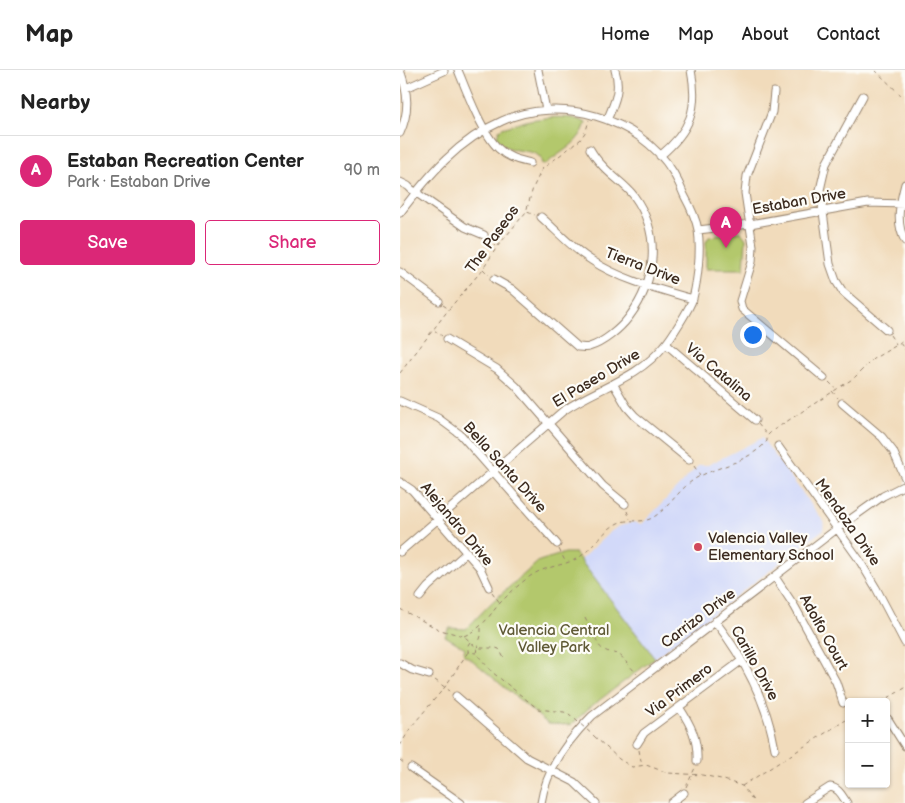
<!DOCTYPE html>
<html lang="en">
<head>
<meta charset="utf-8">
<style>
	:root { --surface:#fff; --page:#f2f2f2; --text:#222; --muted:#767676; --line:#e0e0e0; --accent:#db2777 }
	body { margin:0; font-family:"Balsamiq Sans",sans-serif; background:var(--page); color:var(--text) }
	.controls { position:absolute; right:15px; bottom:15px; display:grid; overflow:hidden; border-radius:5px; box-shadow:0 1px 4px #0004 }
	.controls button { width:45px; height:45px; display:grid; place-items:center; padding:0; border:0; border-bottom:1px solid var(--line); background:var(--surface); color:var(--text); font:25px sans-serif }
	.you { position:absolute; left:352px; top:264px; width:18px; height:18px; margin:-12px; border:4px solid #fff; border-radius:50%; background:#1a73e8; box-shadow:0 0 0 8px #1a73e833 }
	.badge { display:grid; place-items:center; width:32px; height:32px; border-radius:50%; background:var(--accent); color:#fff; font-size:16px; font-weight:700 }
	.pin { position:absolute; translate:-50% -41px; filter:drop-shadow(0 1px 2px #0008) }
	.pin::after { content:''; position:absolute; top:26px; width:18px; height:15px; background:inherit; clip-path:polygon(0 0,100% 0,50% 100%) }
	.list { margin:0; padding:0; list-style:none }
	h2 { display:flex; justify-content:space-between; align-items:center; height:65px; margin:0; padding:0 20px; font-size:21px }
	h2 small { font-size:16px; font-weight:400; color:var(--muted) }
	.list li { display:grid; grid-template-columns:32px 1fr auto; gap:15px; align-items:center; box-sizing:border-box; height:70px; padding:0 20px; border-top:1px solid var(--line) }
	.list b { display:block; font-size:19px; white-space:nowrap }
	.list p { margin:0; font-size:16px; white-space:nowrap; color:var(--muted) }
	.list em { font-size:16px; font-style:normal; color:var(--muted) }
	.actions { display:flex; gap:10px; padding:15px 20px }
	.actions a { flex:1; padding:11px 0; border:1px solid var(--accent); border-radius:5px; text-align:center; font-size:18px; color:var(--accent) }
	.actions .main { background:var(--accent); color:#fff }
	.map { position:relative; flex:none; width:505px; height:733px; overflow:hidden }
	header { display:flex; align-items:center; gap:30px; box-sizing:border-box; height:70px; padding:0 25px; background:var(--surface); border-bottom:1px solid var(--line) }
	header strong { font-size:24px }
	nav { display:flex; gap:28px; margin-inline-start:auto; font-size:18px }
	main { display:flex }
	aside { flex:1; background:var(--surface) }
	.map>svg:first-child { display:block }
	.built { fill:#d2d9f9 }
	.green { fill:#b3c86c; stroke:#777945 }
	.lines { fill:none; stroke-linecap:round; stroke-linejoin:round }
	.minor-casing { stroke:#96826c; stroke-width:9 }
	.path { stroke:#96826c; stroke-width:1; stroke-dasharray:4 4; stroke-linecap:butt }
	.minor { stroke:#fff; stroke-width:7 }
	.path-bridge { stroke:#96826c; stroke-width:1; stroke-dasharray:4 4; stroke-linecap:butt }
	.poi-dot { fill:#d1495b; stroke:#fdfcf7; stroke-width:2 }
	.labels { text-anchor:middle; stroke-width:4.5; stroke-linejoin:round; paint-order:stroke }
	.street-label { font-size:15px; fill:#3b2a1e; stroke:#fdfcf7 }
	.poi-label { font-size:15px; fill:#3b2a1e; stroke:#fdfcf7; text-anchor:start }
	.park-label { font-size:15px; fill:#5f5935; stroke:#fdfcf7 }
</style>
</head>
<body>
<header>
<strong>Map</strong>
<nav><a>Home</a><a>Map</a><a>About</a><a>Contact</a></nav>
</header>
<main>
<aside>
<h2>Nearby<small></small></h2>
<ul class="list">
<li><span class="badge">A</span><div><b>Estaban Recreation Center</b><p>Park · Estaban Drive</p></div><em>90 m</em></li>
</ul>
<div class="actions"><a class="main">Save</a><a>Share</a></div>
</aside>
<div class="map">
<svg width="505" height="733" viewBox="0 0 505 733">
	<rect width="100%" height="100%" fill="#fdfcf7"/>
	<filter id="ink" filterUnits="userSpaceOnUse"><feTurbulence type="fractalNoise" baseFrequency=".02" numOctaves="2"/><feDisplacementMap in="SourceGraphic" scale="10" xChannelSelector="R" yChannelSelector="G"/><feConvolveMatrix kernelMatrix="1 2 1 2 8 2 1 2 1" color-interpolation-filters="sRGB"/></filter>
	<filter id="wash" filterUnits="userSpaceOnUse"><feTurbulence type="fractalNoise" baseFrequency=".0096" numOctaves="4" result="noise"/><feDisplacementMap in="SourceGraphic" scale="20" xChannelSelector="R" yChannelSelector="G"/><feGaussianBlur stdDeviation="1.12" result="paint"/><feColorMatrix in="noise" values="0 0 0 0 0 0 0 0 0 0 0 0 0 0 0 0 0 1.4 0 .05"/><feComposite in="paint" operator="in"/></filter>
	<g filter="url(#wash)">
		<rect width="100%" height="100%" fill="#f1dbbb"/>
		<path class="built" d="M362 368 424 452 423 460 255 588 180 490 209 463 217 457 233 452 242 454 299 395H308Z"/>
		<path class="green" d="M145 48C157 47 176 46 186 53 180 74 161 81 146 94H142L140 87 136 84C121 78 107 84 97 67L99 60 102 58 130 50Z
			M338 162H341L346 169 344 199H306V172L309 167Z
			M165 483H175L255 588 189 638 171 655 148 654 72 590 63 584 65 578 45 566 49 558 66 559 92 532 139 491Z"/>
	</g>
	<g filter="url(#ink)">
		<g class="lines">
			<g class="minor-casing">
				<path id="minor" d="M0 0C8 22 10 41 0 63
					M58 0C66 20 83 65 99 79 108 88 119 90 130 93
					M138 0 146 40
					M6 18 44 1
					M374 22 372 42 347 106 345 123 353 176 352 192 340 231 342 239 424 308
					M463 26 426 94 420 120 430 194 436 211 443 222 487 260
					M207 50C215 32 221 19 215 0
					M260 86C290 61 299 39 291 0
					M0 112 8 116 11 119 65 157 84 165
					M505 114C500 133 495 152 505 171
					M0 143C28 106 58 70 102 51 159 25 239 47 273 102 277 109 281 117 284 125 290 136 296 148 298 160 301 179 298 209 293 228 290 238 271 268 264 276 236 310 198 317 163 341L0 482
					M141 147C157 161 173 179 191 190 221 210 258 219 293 229
					M298 160 350 154 468 133 505 134
					M0 202 39 231
					M94 209 112 219 178 277C182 277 186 278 189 277 203 273 220 259 229 247 256 211 262 165 234 126 225 114 211 106 201 94 197 90 193 84 190 79
					M47 269 97 299 116 316 203 416 225 434
					M266 274 355 350
					M214 315 227 337 235 346 289 390
					M0 331 38 348 61 365 157 474
					M442 333 482 367 493 381 505 408
					M378 376 458 488 476 518 505 573
					M0 412 12 420 80 498 89 517
					M375 507 395 537 436 612 443 633
					M20 527 28 517 67 482
					M315 551C345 590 367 631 375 679
					M0 593 12 600 29 605
					M56 626 127 688 174 712 196 733
					M279 637C291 655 298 669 297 691
					M488 649 505 676
					M237 674 244 663 341 591
					M11 698 61 733
					M141 733C146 699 168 670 192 646L438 458 483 426 505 415
					M271 733 284 723
					M405 733 430 717C439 718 442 726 447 733"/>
			</g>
			<path class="path" d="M475 0 505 29
				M127 142 135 145
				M88 169 96 176
				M83 199 89 205
				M43 235 49 239
				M34 260 42 266
				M490 265 496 274
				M500 273 505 280
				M0 303 49 239 83 199 97 177 126 142 133 118 142 99 180 70 186 61 189 50
				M429 312 435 318
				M432 321 438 328
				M358 354 367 365
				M294 396 300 405
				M227 441 230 449
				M159 479 165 491
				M92 522 100 533
				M0 539 40 560 64 566 77 578 76 583 92 602 138 639 164 642 169 644
				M185 548 189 556 194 560C197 578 201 581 219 584L237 604
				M81 558V566L77 578H96L99 579 104 588
				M64 566C84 557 87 548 100 533 110 523 120 513 132 505 146 496 164 496 178 488 193 479 202 461 218 453 230 448 241 454 252 448 270 438 280 416 300 406 323 395 350 391 367 371V366L372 361 454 308 473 289 497 275 505 268
				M70 572 68 575V582L76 583
				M35 610 50 621
				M481 632 505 618
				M446 639 449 645
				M194 666 219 689 232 697 246 695 268 703 302 705 321 709 342 716 355 733
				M0 676 11 657 45 617 68 582
				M239 680 242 696
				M0 690 5 694
				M342 716 449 648
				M286 717 295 698"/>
			<use href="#minor" class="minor"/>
			<path class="path-bridge" d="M169 644 194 666"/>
		</g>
	</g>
	<circle class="poi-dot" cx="298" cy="477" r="5"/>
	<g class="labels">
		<g class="street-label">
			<text transform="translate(399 131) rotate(-10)" y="5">Estaban Drive</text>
			<text transform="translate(92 169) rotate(-54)" y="5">The Paseos</text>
			<text transform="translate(243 196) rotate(21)" y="5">Tierra Drive</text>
			<text transform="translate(319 302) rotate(40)" y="5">Via Catalina</text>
			<text transform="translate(196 308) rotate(-31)" y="5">El Paseo Drive</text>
			<text transform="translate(105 397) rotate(48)" y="5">Bella Santa Drive</text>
			<text transform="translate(448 452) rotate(55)" y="5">Mendoza Drive</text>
			<text transform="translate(57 454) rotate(50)" y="5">Alejandro Drive</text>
			<text transform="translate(298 548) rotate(-37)" y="5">Carrizo Drive</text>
			<text transform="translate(424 562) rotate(61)" y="5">Adolfo Court</text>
			<text transform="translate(355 593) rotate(61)" y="5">Carillo Drive</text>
			<text transform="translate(279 620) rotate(-37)" y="5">Via Primero</text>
		</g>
		<g class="poi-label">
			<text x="308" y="473">Valencia Valley<tspan x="308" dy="17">Elementary School</tspan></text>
		</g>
		<g class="park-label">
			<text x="154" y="565">Valencia Central<tspan x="154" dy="17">Valley Park</tspan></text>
		</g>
	</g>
</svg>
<div class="controls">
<button>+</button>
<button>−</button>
</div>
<div class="you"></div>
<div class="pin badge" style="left:326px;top:178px">A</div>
</div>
</main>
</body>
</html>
